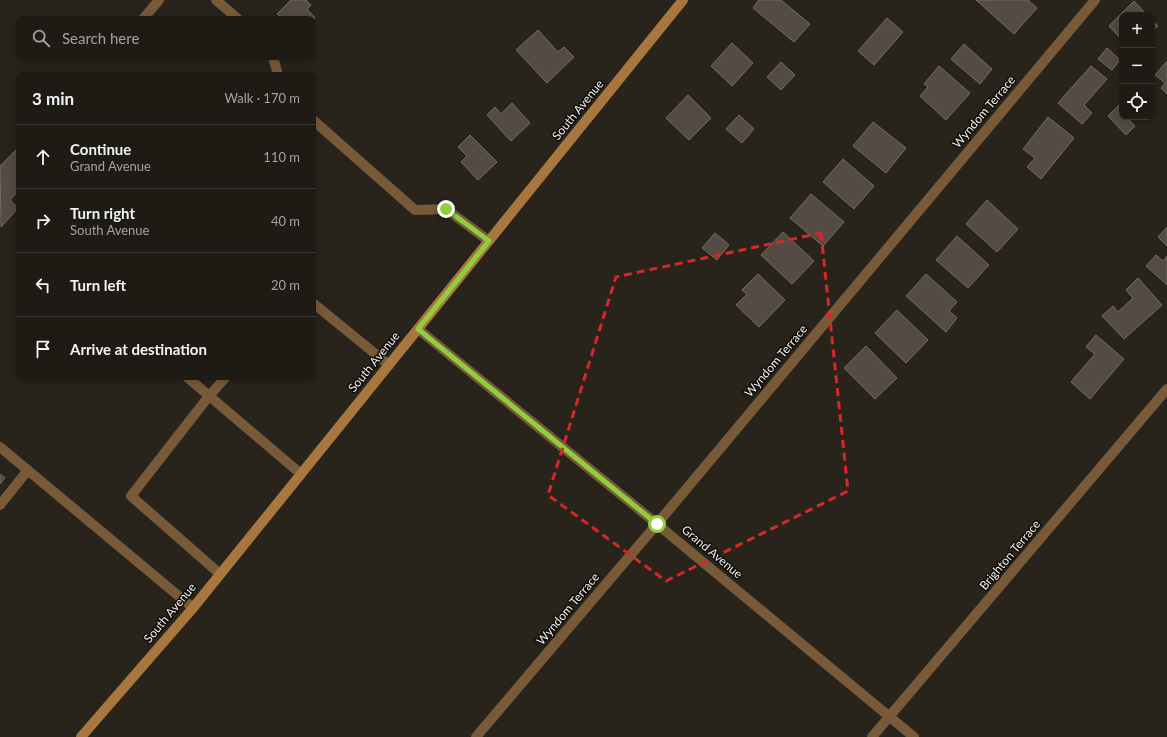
<!DOCTYPE html>
<html lang="en">
<head>
<meta charset="utf-8">
<style>
	:root { --surface:#1e1b15; --page:#2b2822; --text:#f1f3f6; --muted:#a1a1a0; --line:#3c3934 }
	body { margin:0; font-family:Lato,sans-serif; background:var(--page); color:var(--text) }
	.controls { position:absolute; right:12px; top:12px; display:grid; overflow:hidden; border-radius:8px; box-shadow:0 2px 10px #0003 }
	.controls button { width:36px; height:36px; display:grid; place-items:center; padding:0; border:0; border-bottom:1px solid var(--line); background:var(--surface); color:var(--text); font:20px sans-serif }
	.stop { position:absolute; width:12px; height:12px; margin:-9px; border:3px solid #92cd3f; border-radius:50%; background:#fff }
	.stop.end { background:#92cd3f; border-color:#fff; box-shadow:0 1px 4px #0008 }
	.list { margin:0; padding:0; list-style:none }
	h2 { display:flex; justify-content:space-between; align-items:center; height:52px; margin:0; padding:0 16px; font-size:17px }
	h2 small { font-size:13px; font-weight:400; color:var(--muted) }
	.list li { display:grid; grid-template-columns:26px 1fr auto; gap:12px; align-items:center; box-sizing:border-box; height:64px; padding:0 16px; border-top:1px solid var(--line) }
	.list b { display:block; font-size:15px; white-space:nowrap }
	.list p { margin:0; font-size:13px; white-space:nowrap; color:var(--muted) }
	.list em { font-size:13px; font-style:normal; color:var(--muted) }
	.icon { flex:none; width:22px; height:22px; fill:none; stroke:currentColor; stroke-width:2; stroke-linecap:round; stroke-linejoin:round }
	.map { position:relative; flex:none; width:1167px; height:737px; overflow:hidden }
	.search { position:absolute; background:var(--surface); box-shadow:0 2px 10px #0003; left:16px; top:16px; width:300px; height:44px; display:flex; align-items:center; gap:10px; box-sizing:border-box; padding:0 14px; border-radius:8px; color:var(--muted); font-size:15px }
	.panel { position:absolute; background:var(--surface); box-shadow:0 2px 10px #0003; left:16px; top:72px; width:300px; height:308px; border-radius:8px }
	.map>svg:first-child { display:block }
	.building { fill:#544b45; stroke:#756c66 }
	.lines { fill:none; stroke-linecap:round; stroke-linejoin:round }
	.lane { stroke:#785a39; stroke-width:10 }
	.street { stroke:#785a39; stroke-width:10 }
	.secondary { stroke:#a87740; stroke-width:10 }
	.route { stroke:#92cd3f; stroke-width:5 }
	.marked { fill:none; stroke:#d62828; stroke-width:3; stroke-dasharray:8 5; stroke-linejoin:round }
	.labels { text-anchor:middle; stroke-width:3; stroke-linejoin:round; paint-order:stroke }
	.street-label { font-size:12px; fill:#f2efea; stroke:#0f0d0a }
</style>
</head>
<body>
<div class="map">
<svg width="1167" height="737" viewBox="0 0 1167 737">
	<rect width="100%" height="100%" fill="#28241c"/>
	<path class="building" d="M291 0H306L311 5 307 9 315 18 313 20V19H283L277 14Z
		M759 0H781L810 24 794 42 753 8Z
		M976 0H1028L1037 8 1014 34Z
		M1134 1 1147 15H1122V40L1109 26Z
		M887 18 903 32 874 65 858 51Z
		M1152 20 1158 26 1152 31Z
		M538 30 558 52 564 47 574 57 547 83 516 50Z
		M732 43 753 63 732 86 711 66Z
		M964 44 992 69 980 84 951 59Z
		M1107 48 1120 60 1112 70 1098 59Z
		M1167 61V94L1161 88 1165 83 1155 75Z
		M781 62 795 75 781 90 767 77Z
		M939 66 970 93 946 120 920 96 928 87 924 84Z
		M1091 66 1107 79 1084 105 1092 113 1082 124 1058 103Z
		M688 95 711 118 689 140 666 118Z
		M1122 102V117H1132L1129 120 1135 126 1126 135 1108 116Z
		M512 103 530 123 511 141 487 115 495 107 501 114Z
		M739 115 754 129 742 143 726 129Z
		M1048 117 1074 138 1041 179 1027 167 1035 158 1023 149Z
		M873 122 906 148 886 173 853 146Z
		M470 135 497 162 478 180 461 162 467 156 458 147Z
		M16 150 19 153V190L10 200 18 208 1 227 0 166Z
		M843 159 874 186 854 209 823 182Z
		M811 194 844 222 823 246 790 218Z
		M987 200 1018 229 997 252 966 224Z
		M1167 227V246L1158 237Z
		M783 232 814 261 792 284 761 255Z
		M715 233 729 245 717 260 702 248Z
		M957 236 989 265 968 288 936 260Z
		M1156 255 1163 261 1167 256V285L1146 266Z
		M758 274 785 300 759 327 736 305 747 294 742 290Z
		M926 274 957 302 949 311 957 318 946 332 906 296Z
		M1138 278 1162 305 1124 339 1102 316 1113 306 1118 312 1133 298 1126 290Z
		M897 310 928 340 906 363 875 333Z
		M1096 335 1124 359 1090 399 1071 382 1095 354 1086 347Z
		M866 346 897 378 875 399 844 368Z
		M0 474 5 478 0 484Z"/>
	<g class="lines">
		<path class="lane" d="M216 0 238 19
			M143 19 159 0
			M273 57 278 75
			M313 120 415 210 446 209 489 241
			M187 377 301 474
			M0 447 193 608
			M0 505 28 470
			M220 574 131 496 209 396 226 377"/>
		<path class="street" d="M313 303 389 365
			M418 329 657 524 914 737
			M476 737 657 524 1095 0
			M872 737 1167 389"/>
		<path class="secondary" d="M81 737 193 608 683 0"/>
	</g>
	<g class="lines">
		<path class="route" d="M446 209 489 241 418 329 657 524"/>
	</g>
	<path class="marked" d="M821 233 848 491 666 581 548 495 616 277Z"/>
	<g class="labels">
		<g class="street-label">
			<text transform="translate(578 110) rotate(-51)" y="4">South Avenue</text>
			<text transform="translate(984 112) rotate(-50)" y="4">Wyndom Terrace</text>
			<text transform="translate(776 361) rotate(-50)" y="4">Wyndom Terrace</text>
			<text transform="translate(374 362) rotate(-51)" y="4">South Avenue</text>
			<text transform="translate(712 552) rotate(40)" y="4">Grand Avenue</text>
			<text transform="translate(1010 555) rotate(-50)" y="4">Brighton Terrace</text>
			<text transform="translate(568 609) rotate(-50)" y="4">Wyndom Terrace</text>
			<text transform="translate(170 613) rotate(-50)" y="4">South Avenue</text>
		</g>
	</g>
</svg>
<div class="controls">
<button>+</button>
<button>−</button>
<button><svg class="icon" aria-label="locate" viewBox="0 0 24 24"><circle cx="12" cy="12" r="6"/><path d="M12 2v4M12 18v4M2 12h4M18 12h4"/></svg></button>
</div>
<div class="stop" style="left:657px;top:524px"></div>
<div class="stop end" style="left:446px;top:209px"></div>
<div class="search"><svg class="icon" aria-label="search" viewBox="0 0 24 24"><circle cx="10" cy="10" r="6"/><path d="M15 15l6 6"/></svg>Search here</div>
<section class="panel">
<h2>3 min<small>Walk · 170 m</small></h2>
<ul class="list">
<li><svg class="icon" aria-label="ahead" viewBox="0 0 24 24"><path d="M12 20V5M6 11l6-6 6 6"/></svg><div><b>Continue</b><p>Grand Avenue</p></div><em>110 m</em></li>
<li><svg class="icon" aria-label="right" viewBox="0 0 24 24"><path d="M7 20v-9h11M14 6l5 5-5 5"/></svg><div><b>Turn right</b><p>South Avenue</p></div><em>40 m</em></li>
<li><svg class="icon" aria-label="left" viewBox="0 0 24 24"><path d="M17 20v-9H6M10 6l-5 5 5 5"/></svg><div><b>Turn left</b></div><em>20 m</em></li>
<li><svg class="icon" aria-label="arrive" viewBox="0 0 24 24"><path d="M6 21V4h12l-3 4 3 4H6"/></svg><div><b>Arrive at destination</b></div></li>
</ul>
</section>
</div>
</body>
</html>
